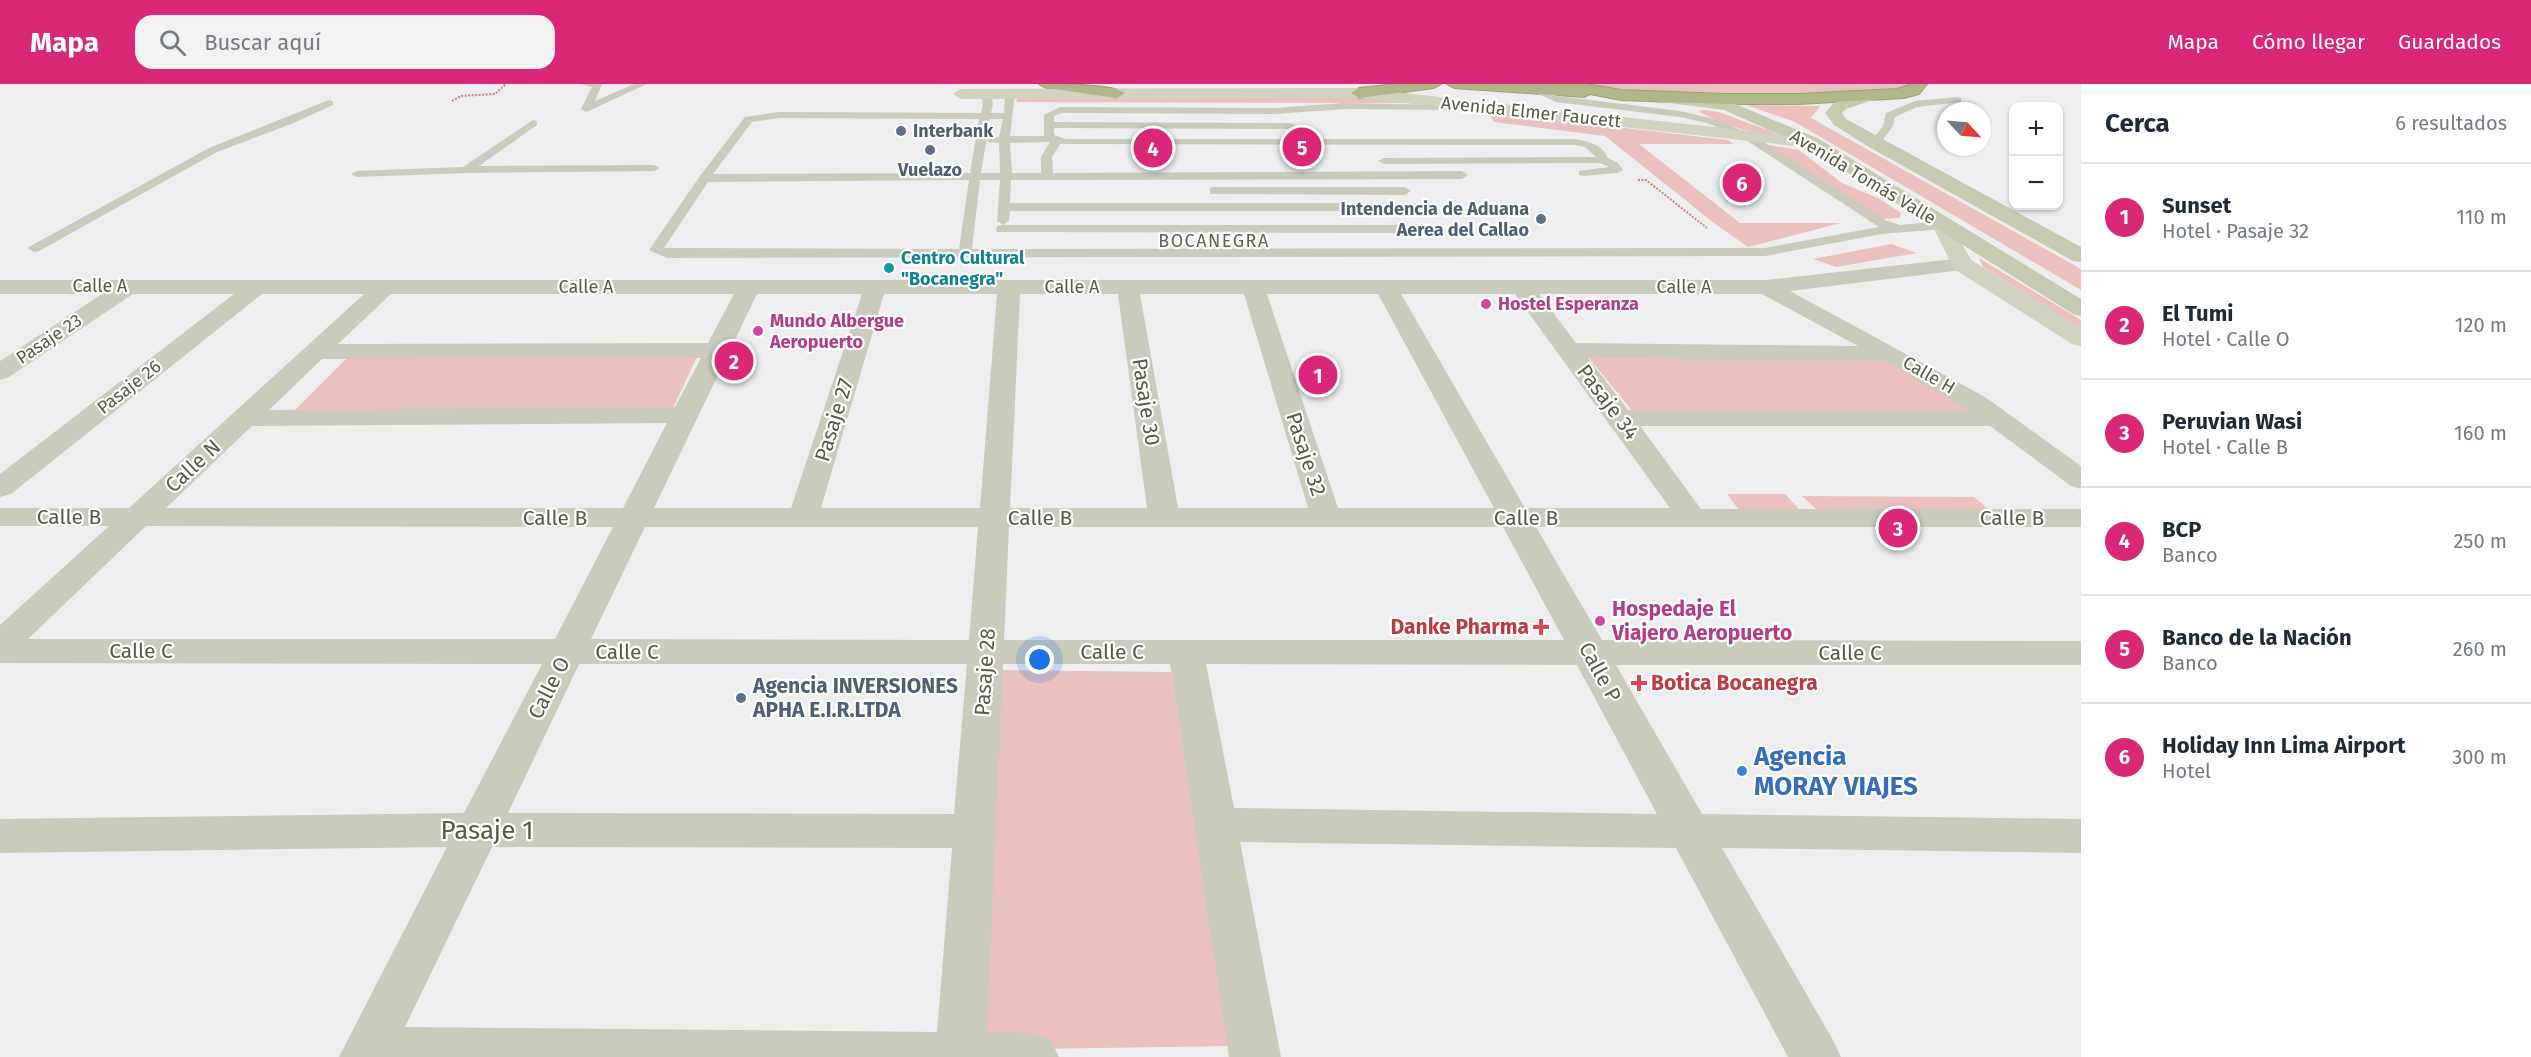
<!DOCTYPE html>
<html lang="es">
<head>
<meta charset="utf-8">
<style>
	:root { --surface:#fff; --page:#f2f2f3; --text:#1f2937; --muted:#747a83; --line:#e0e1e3; --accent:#db2777 }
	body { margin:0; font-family:"Fira Sans",sans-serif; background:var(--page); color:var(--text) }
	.controls { position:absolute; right:18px; top:18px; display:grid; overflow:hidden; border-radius:12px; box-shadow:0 2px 4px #0004 }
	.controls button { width:54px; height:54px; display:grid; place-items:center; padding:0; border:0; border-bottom:2px solid var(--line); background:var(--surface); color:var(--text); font:30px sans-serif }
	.compass { position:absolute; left:1937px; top:18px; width:54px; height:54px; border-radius:50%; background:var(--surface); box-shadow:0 2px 4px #0004; rotate:116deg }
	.you { position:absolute; left:1040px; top:576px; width:21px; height:21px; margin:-15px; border:4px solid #fff; border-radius:50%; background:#1a73e8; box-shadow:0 0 0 9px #1a73e833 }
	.badge { display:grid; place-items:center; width:39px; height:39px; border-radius:50%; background:var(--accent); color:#fff; font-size:20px; font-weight:700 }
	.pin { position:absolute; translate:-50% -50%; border:3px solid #fff; box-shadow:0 2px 6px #0006 }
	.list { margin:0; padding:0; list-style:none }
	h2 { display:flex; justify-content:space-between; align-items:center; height:78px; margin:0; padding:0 24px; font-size:26px }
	h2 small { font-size:20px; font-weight:400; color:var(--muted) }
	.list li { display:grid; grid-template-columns:39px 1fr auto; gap:18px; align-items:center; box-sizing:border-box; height:108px; padding:0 24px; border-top:2px solid var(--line) }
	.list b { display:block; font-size:22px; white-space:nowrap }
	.list p { margin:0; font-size:20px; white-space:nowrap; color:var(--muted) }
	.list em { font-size:20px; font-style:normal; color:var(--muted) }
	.icon { flex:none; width:33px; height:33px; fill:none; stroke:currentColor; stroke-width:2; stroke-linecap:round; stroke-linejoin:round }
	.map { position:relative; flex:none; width:2081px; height:973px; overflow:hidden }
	header { display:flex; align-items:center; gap:36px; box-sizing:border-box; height:84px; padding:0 30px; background:var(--accent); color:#fff }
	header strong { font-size:28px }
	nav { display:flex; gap:33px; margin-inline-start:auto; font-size:21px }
	.search { width:420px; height:54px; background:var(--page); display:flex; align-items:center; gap:15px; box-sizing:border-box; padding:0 21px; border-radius:18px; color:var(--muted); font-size:22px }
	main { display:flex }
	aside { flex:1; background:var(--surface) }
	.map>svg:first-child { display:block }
	.green { fill:#eac1bf }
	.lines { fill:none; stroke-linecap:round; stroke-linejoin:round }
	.highway-casing { stroke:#9ba475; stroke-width:2 }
	.path { stroke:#c5877b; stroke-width:2; stroke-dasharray:2 1.5; stroke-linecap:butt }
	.lane { fill:#cacbbd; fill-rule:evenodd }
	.street { fill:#cacbbd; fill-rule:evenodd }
	.secondary { fill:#cfd3c0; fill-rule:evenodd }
	.primary { fill:#c6cab0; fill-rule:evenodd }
	.highway { fill:#b0b88a; fill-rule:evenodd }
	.service-dot { fill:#5c6f8a; stroke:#fff; stroke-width:2 }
	.culture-dot { fill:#0f9aa8; stroke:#fff; stroke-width:2 }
	.hotel-dot { fill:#d1479c; stroke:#fff; stroke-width:2 }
	.health-dot { fill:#e0444e; stroke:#fff; stroke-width:2 }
	.shop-dot { fill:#3f7fe0; stroke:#fff; stroke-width:2 }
	.labels { text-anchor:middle; stroke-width:4.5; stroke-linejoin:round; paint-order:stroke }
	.far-street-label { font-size:18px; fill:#575947; stroke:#fff }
	.far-service-label { font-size:18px; font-weight:bold; fill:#4e5e75; stroke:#fff; text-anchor:start }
	.far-neighbourhood-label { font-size:18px; letter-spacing:1.5px; fill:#60625b; stroke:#fff }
	.far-culture-label { font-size:18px; font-weight:bold; fill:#0d838f; stroke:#fff; text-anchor:start }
	.far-hotel-label { font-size:18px; font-weight:bold; fill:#b23c85; stroke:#fff; text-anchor:start }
	.street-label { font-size:21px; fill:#575947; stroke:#fff }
	.hotel-label { font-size:21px; font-weight:bold; fill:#b23c85; stroke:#fff; text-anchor:start }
	.health-label { font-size:21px; font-weight:bold; fill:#be3a42; stroke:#fff; text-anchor:end }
	.service-label { font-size:21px; font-weight:bold; fill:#4e5e75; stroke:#fff; text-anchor:start }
	.near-shop-label { font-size:26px; font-weight:bold; fill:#366cbe; stroke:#fff; text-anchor:start }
	.near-street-label { font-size:26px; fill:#575947; stroke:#fff }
</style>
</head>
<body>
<header>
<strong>Mapa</strong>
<div class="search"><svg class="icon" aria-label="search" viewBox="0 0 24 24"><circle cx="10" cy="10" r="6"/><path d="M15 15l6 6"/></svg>Buscar aquí</div>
<nav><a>Mapa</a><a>Cómo llegar</a><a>Guardados</a></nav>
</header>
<main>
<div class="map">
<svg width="2081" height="973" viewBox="0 0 2081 973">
	<rect width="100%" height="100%" fill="#eeeef0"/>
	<path class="green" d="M1578 0H1908C1896 11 1857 8 1840 9 1753 12 1665 13 1578 0Z
		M1357 13 1417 19 1016 18 1018 14Z
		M1746 21 1820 22 1811 34 2081 185V206L1795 38Z
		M1704 26 1718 28 1776 49C1759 54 1714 37 1698 27Z
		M1488 28 1728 56 1733 60H1639L1740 139H1841L1748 163 1714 139 1605 52 1494 38Z
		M1762 60 1799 66 1842 99 1878 114 1901 129 1900 134 1882 135Z
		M1891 160 1917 169 1836 183 1813 175Z
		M1979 174 2081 236V245L1983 183Z
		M698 271 673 324 294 327 347 274Z
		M1589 274 1891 275 1974 328H1633Z
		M1727 410H1785L1799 425 1739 426Z
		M1802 412 1974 413 1991 427 1817 426Z
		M986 586 1171 588 1229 962 974 966Z"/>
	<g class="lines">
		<g class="highway-casing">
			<path id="highway" d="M1039 0C1056 0 1113 0 1125 9L1117 14 1046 4Z
				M1396 0H1441L1434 4 1359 14 1351 9 1359 4Z
				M1447 0H1586L1621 6 1724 10H1799L1897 5 1912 0H1927L1919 10 1904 14 1799 20H1724L1621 16 1590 10 1584 13 1454 4Z"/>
		</g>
		<path class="path" d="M452 17 461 12 495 10 506 0
			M1638 96H1646L1707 144"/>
		<path class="lane" d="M581 0H602L595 17 634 0H647L586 28 581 25 592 3Z
			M1535 2 1558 12 1680 27 1714 35 1751 50 1885 136 1900 141 1942 137 1948 141 1942 145 1882 150 1765 172 667 174 649 166 700 92 745 33 779 28 981 29 983 20 981 9 986 6 991 9 993 20 991 29H1004L1005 9 1010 6 1015 9 1010 52H1044V31L1060 23 1275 24 1344 19 1450 21 1454 22V26L1344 25 1275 30 1062 29 1054 32V38L1291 39 1296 42 1291 45 1054 44V51L1065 55H1575C1588 57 1603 61 1608 74L1618 79 1623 86 1617 89 1583 92 1579 91V87L1609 83 1600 79 1384 80 1378 77 1384 74 1596 73 1585 63 1575 61 1060 60 1052 73 1053 89 1462 87 1468 91 1462 95 1011 96 1010 119H1415L1421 123 1415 127H1010L1009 137 1003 141 997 137 1000 96H980L972 165 1765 164 1879 143 1743 54 1707 39 1680 33 1556 18 1532 7 1530 5ZM779 34 979 35 970 89 713 90 752 38ZM990 35H1003L999 53 988 54 987 56 988 58 999 59 1000 89H981ZM1050 58 1041 73V89H1012L1010 59ZM969 96 959 165 664 164 708 98Z
			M1957 13 1961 14V18L1917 23 1895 33 1893 42 1879 61 1875 62 1870 59 1883 42 1886 29 1915 17Z
			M329 16 333 17V21L296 38 217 68 39 167 34 168 27 164 209 64Z
			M533 36 537 37V41L479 82 654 81 660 84 654 87 466 89 357 93 351 90 357 87 463 83Z
			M1214 103H1405L1411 107 1405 111 1210 110V104Z
			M1002 141H1430L1436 145 1430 149 997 148 996 145 997 142Z"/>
		<path class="street" d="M1962 174 1970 175 1973 180 1970 185 1790 207 1985 313 2081 382V405L2071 402 1990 342H1640L1701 425H2081V443H1536L1602 556 2081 557V581H1616L1702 730 2081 735V769L1722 764 1833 956 1841 973H1788L1676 764 1240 758 1281 973H1229L1170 580H1003L987 948 1033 949 1051 956 1059 973H339L447 763 0 769V735L464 729 542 580 0 579V541L109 442H0V424H129L364 210H262L11 410 0 413V390L234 210H133L9 293 0 296V277L102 210H0V196H1766ZM391 210H734L708 259 338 260ZM757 210H862L791 424H654ZM884 210H997L980 424H821ZM1020 210H1118L1147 424H1010ZM1140 210H1244L1308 424H1178ZM1267 210H1378L1494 424H1338ZM1401 210H1515L1670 424H1525ZM1539 210H1762L1858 262 1576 259ZM701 274 675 323 269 326 322 275ZM1588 274 1886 277 1968 326H1628ZM667 339 623 424H166L252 342ZM146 442 613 443 555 555H28ZM645 443H978L969 556 591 555ZM1009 443H1503L1564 556H1004ZM579 580H967L954 730 508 729ZM1206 580 1577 581 1657 730 1234 724ZM492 763 952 764 937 948 405 943Z"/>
		<path class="secondary" d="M1359 4 1813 54 1819 55 1822 59 1819 63 1813 64 1359 14 961 15 953 10 961 5Z
			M1942 135 1949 137 1971 176 2081 244V262L2072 260 1954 185 1932 141 1935 137Z"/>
		<path class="primary" d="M1868 8 1873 10 1876 13 1873 16 1846 25 1842 29 1846 35 2081 163V178L2073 177 1869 63 1834 41 1825 29 1834 19Z
			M1667 10 1733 19 1819 55 2081 215V232L2073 230 1807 63 1724 26 1662 18 1659 15Z"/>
		<use href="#highway" class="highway"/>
	</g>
	<g class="service-dot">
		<circle cx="901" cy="47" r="6"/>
		<circle cx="930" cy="66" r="6"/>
		<circle cx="1541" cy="135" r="6"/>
		<circle cx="741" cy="614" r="6"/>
	</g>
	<circle class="culture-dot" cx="889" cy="184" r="6"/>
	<g class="hotel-dot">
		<circle cx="1486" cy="220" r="6"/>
		<circle cx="758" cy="247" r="6"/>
		<circle cx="1600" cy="537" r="6"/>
	</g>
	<g class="health-dot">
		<path d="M1538 534h6v6h6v6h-6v6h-6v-6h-6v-6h6z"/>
		<path d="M1636 590h6v6h6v6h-6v6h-6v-6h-6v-6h6z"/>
	</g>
	<circle class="shop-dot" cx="1742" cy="687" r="6"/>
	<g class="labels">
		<g class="far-street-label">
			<text transform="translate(1531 28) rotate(6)" y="6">Avenida Elmer Faucett</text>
			<text transform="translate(1863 93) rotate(31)" y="6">Avenida Tomás Valle</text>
			<text x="100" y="208">Calle A</text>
			<text x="586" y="209">Calle A</text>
			<text x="1072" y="209">Calle A</text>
			<text x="1684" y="209">Calle A</text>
			<text transform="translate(49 255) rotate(-34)" y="6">Pasaje 23</text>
			<text transform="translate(1929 291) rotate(30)" y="6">Calle H</text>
			<text transform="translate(129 303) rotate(-38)" y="6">Pasaje 26</text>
		</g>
		<g class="far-service-label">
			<text x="913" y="53">Interbank</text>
			<text x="930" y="92" text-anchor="middle">Vuelazo</text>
			<text x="1529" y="131" text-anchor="end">Intendencia de Aduana<tspan x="1529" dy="21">Aerea del Callao</tspan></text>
		</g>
		<g class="far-neighbourhood-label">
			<text x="1214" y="163">BOCANEGRA</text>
		</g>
		<g class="far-culture-label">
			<text x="901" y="180">Centro Cultural<tspan x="901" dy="21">"Bocanegra"</tspan></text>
		</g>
		<g class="far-hotel-label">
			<text x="1498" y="226">Hostel Esperanza</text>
			<text x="770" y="243">Mundo Albergue<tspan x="770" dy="21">Aeropuerto</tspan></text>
		</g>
		<g class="street-label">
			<text transform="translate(1146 318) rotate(81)" y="7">Pasaje 30</text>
			<text transform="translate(1608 318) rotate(53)" y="7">Pasaje 34</text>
			<text transform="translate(834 336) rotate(-73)" y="7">Pasaje 27</text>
			<text transform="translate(1306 370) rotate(72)" y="7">Pasaje 32</text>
			<text transform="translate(193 382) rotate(-43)" y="7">Calle N</text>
			<text x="69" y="440">Calle B</text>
			<text x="555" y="441">Calle B</text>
			<text x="1040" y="441">Calle B</text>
			<text x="1526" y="441">Calle B</text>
			<text x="2012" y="441">Calle B</text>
			<text x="141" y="574">Calle C</text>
			<text x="627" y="575">Calle C</text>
			<text x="1112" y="575">Calle C</text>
			<text x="1850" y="576">Calle C</text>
			<text transform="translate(985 588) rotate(-86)" y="7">Pasaje 28</text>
			<text transform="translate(1600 588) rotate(61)" y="7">Calle P</text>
			<text transform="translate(549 604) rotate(-63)" y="7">Calle O</text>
		</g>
		<g class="hotel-label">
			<text x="1612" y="532">Hospedaje El<tspan x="1612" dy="24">Viajero Aeropuerto</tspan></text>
		</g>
		<g class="health-label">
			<text x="1529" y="550">Danke Pharma</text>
			<text x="1651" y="606" text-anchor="start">Botica Bocanegra</text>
		</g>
		<g class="service-label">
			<text x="753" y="609">Agencia INVERSIONES<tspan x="753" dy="24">APHA E.I.R.LTDA</tspan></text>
		</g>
		<g class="near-shop-label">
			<text x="1754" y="681">Agencia<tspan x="1754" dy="30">MORAY VIAJES</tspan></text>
		</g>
		<g class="near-street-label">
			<text x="487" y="755">Pasaje 1</text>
		</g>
	</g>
</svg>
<div class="controls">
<button>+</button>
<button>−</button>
</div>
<svg class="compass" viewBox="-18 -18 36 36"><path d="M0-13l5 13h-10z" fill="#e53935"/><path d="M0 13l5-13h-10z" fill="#747a83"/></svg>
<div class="you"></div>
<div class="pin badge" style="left:1318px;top:291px">1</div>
<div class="pin badge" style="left:734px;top:277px">2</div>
<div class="pin badge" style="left:1898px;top:444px">3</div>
<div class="pin badge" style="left:1153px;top:64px">4</div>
<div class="pin badge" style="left:1302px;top:63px">5</div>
<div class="pin badge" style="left:1742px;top:99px">6</div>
</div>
<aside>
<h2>Cerca<small>6 resultados</small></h2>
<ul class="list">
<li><span class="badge">1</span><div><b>Sunset</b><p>Hotel · Pasaje 32</p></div><em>110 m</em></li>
<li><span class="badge">2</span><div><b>El Tumi</b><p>Hotel · Calle O</p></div><em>120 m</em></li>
<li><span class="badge">3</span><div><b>Peruvian Wasi</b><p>Hotel · Calle B</p></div><em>160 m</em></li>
<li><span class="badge">4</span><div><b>BCP</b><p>Banco</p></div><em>250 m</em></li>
<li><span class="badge">5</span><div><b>Banco de la Nación</b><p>Banco</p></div><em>260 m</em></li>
<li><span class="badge">6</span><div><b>Holiday Inn Lima Airport</b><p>Hotel</p></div><em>300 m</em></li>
</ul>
</aside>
</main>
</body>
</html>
